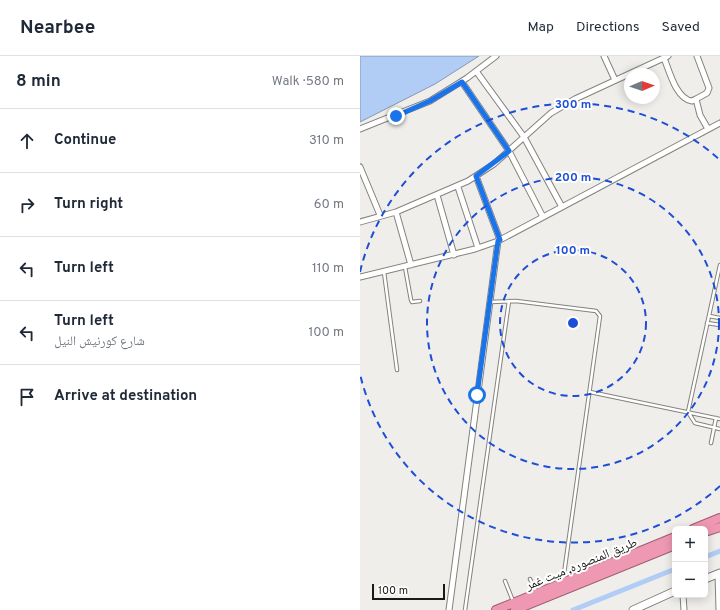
<!DOCTYPE html>
<html lang="en">
<head>
<meta charset="utf-8">
<style>
	:root { --surface:#fff; --page:#f2f2f3; --text:#1f2937; --muted:#747a83; --line:#e0e1e3 }
	body { margin:0; font-family:Overpass,"Noto Naskh Arabic",sans-serif; background:var(--page); color:var(--text) }
	.controls { position:absolute; right:12px; bottom:12px; display:grid; overflow:hidden; border-radius:6px; box-shadow:0 2px 10px #0003 }
	.controls button { width:36px; height:36px; display:grid; place-items:center; padding:0; border:0; border-bottom:1px solid var(--line); background:var(--surface); color:var(--text); font:20px sans-serif }
	.compass { position:absolute; left:264px; top:12px; width:36px; height:36px; border-radius:50%; background:var(--surface); box-shadow:0 2px 10px #0003; rotate:88deg }
	.scale { position:absolute; left:12px; bottom:10px; width:73px; box-sizing:border-box; padding-left:4px; border:2px solid #1a1918; border-top:0; font-size:11px; line-height:14px; white-space:nowrap; color:#1a1918; -webkit-text-stroke:3px #fff; paint-order:stroke }
	.stop { position:absolute; width:12px; height:12px; margin:-9px; border:3px solid #1a73e8; border-radius:50%; background:#fff }
	.stop.end { background:#1a73e8; border-color:#fff; box-shadow:0 1px 4px #0008 }
	.list { margin:0; padding:0; list-style:none }
	h2 { display:flex; justify-content:space-between; align-items:center; height:52px; margin:0; padding:0 16px; font-size:17px }
	h2 small { font-size:13px; font-weight:400; color:var(--muted) }
	.list li { display:grid; grid-template-columns:26px 1fr auto; gap:12px; align-items:center; box-sizing:border-box; height:64px; padding:0 16px; border-top:1px solid var(--line) }
	.list b { display:block; font-size:15px; white-space:nowrap }
	.list p { margin:0; font-size:13px; white-space:nowrap; color:var(--muted) }
	.list em { font-size:13px; font-style:normal; color:var(--muted) }
	.icon { flex:none; width:22px; height:22px; fill:none; stroke:currentColor; stroke-width:2; stroke-linecap:round; stroke-linejoin:round }
	.map { position:relative; flex:none; width:360px; height:554px; overflow:hidden }
	header { display:flex; align-items:center; gap:24px; box-sizing:border-box; height:56px; padding:0 20px; background:var(--surface); border-bottom:1px solid var(--line) }
	header strong { font-size:19px }
	nav { display:flex; gap:22px; margin-inline-start:auto; font-size:14px }
	main { display:flex }
	aside { flex:1; background:var(--surface) }
	.map>svg:first-child { display:block }
	.water { fill:#b2cdf5; stroke:#8497b3 }
	.lines { fill:none; stroke-linecap:round; stroke-linejoin:round }
	.canal { stroke:#b2cdf5; stroke-width:5 }
	.service-casing { stroke:#84827d; stroke-width:4.5 }
	.minor-casing { stroke:#84827d; stroke-width:7 }
	.secondary-casing { stroke:#84827d; stroke-width:9 }
	.trunk-casing { stroke:#a15b71; stroke-width:10 }
	.service { stroke:#fff; stroke-width:2.5 }
	.minor { stroke:#fff; stroke-width:5 }
	.secondary { stroke:#fff; stroke-width:7 }
	.trunk { stroke:#ee98b4; stroke-width:8 }
	.route { stroke:#1a73e8; stroke-width:5 }
	.ring { fill:none; stroke:#1d4ed8; stroke-width:2; stroke-dasharray:7 5 }
	.labels { text-anchor:middle; stroke-width:4; stroke-linejoin:round; paint-order:stroke }
	.street-label { font-size:13px; fill:#1a1918; stroke:#fff }
	.centre { fill:#1d4ed8; stroke:#fff; stroke-width:2 }
	.ring-label { font-size:12px; text-anchor:middle; font-weight:bold; fill:#1d4ed8; stroke:#fff; stroke-width:4; stroke-linejoin:round; paint-order:stroke }
</style>
</head>
<body>
<header>
<strong>Nearbee</strong>
<nav><a>Map</a><a>Directions</a><a>Saved</a></nav>
</header>
<main>
<aside>
<h2>8 min<small>Walk · 580 m</small></h2>
<ul class="list">
<li><svg class="icon" aria-label="ahead" viewBox="0 0 24 24"><path d="M12 20V5M6 11l6-6 6 6"/></svg><div><b>Continue</b></div><em>310 m</em></li>
<li><svg class="icon" aria-label="right" viewBox="0 0 24 24"><path d="M7 20v-9h11M14 6l5 5-5 5"/></svg><div><b>Turn right</b></div><em>60 m</em></li>
<li><svg class="icon" aria-label="left" viewBox="0 0 24 24"><path d="M17 20v-9H6M10 6l-5 5 5 5"/></svg><div><b>Turn left</b></div><em>110 m</em></li>
<li><svg class="icon" aria-label="left" viewBox="0 0 24 24"><path d="M17 20v-9H6M10 6l-5 5 5 5"/></svg><div><b>Turn left</b><p>شارع كورنيش النيل</p></div><em>100 m</em></li>
<li><svg class="icon" aria-label="arrive" viewBox="0 0 24 24"><path d="M6 21V4h12l-3 4 3 4H6"/></svg><div><b>Arrive at destination</b></div></li>
</ul>
</aside>
<div class="map">
<svg width="360" height="554" viewBox="0 0 360 554">
	<rect width="100%" height="100%" fill="#f0eeea"/>
	<path class="water" d="M0 0H119L75 28 0 66Z"/>
	<g class="lines">
		<path class="canal" d="M345 501 360 495
			M213 554 315 513"/>
		<g class="service-casing">
			<path id="service" d="M360 209 328 356 335 367 360 373
				M45 211 51 244 52 246 60 245
				M24 216 37 314
				M130 246 156 245 236 255 240 260 203 525
				M349 260 360 262
				M347 267 360 269
				M230 336 360 363
				M351 387 356 362
				M170 523 176 535
				M145 525 153 545
				M105 554 149 245"/>
		</g>
		<g class="minor-casing">
			<path id="minor" d="M244 0 255 24
				M337 0 349 32 347 37 336 43 340 59 348 73
				M304 2C309 14 316 43 332 45L336 43
				M116 15 164 81 202 151
				M102 26 149 95 183 161
				M0 73 70 45 107 22 136 0
				M0 111 20 159
				M116 120 140 184
				M98 131 118 192
				M77 139 94 199
				M36 156 51 209
				M0 166 36 156 108 125 134 108 191 57 215 43 308 0
				M0 221 115 193 138 185 360 67
				M358 518 359 554
				M323 539 324 554
				M89 554 138 185"/>
		</g>
		<g class="secondary-casing">
			<path id="secondary" d="M345 523 360 517
				M273 554 315 535"/>
		</g>
		<g class="trunk-casing">
			<path id="trunk" d="M333 473 360 462
				M345 476 360 471
				M136 554 315 481
				M155 554 315 489"/>
		</g>
		<use href="#service" class="service"/>
		<use href="#minor" class="minor"/>
		<use href="#secondary" class="secondary"/>
		<use href="#trunk" class="trunk"/>
	</g>
	<g class="lines">
		<path class="route" d="M36 60 70 45 102 26 149 95 116 120 140 184 138 185 117 339"/>
	</g>
	<g class="ring">
		<circle cx="213" cy="267" r="73"/>
		<circle cx="213" cy="267" r="146"/>
		<path d="M360 430A219 219 0 0 1 0 318M0 216A219 219 0 0 1 360 104"/>
	</g>
	<g class="labels">
		<g class="street-label">
			<text transform="translate(221 507) rotate(-22)" y="5">طريق المنصوره, ميت غمر</text>
		</g>
	</g>
	<circle cx="213" cy="267" r="6" class="centre"/>
	<g class="ring-label">
		<text x="213" y="52">300 m</text>
		<text x="213" y="125">200 m</text>
		<text x="213" y="198">100 m</text>
	</g>
</svg>
<div class="controls">
<button>+</button>
<button>−</button>
</div>
<svg class="compass" viewBox="-18 -18 36 36"><path d="M0-13l5 13h-10z" fill="#e53935"/><path d="M0 13l5-13h-10z" fill="#747a83"/></svg>
<div class="scale">100 m</div>
<div class="stop" style="left:117px;top:339px"></div>
<div class="stop end" style="left:36px;top:60px"></div>
</div>
</main>
</body>
</html>
